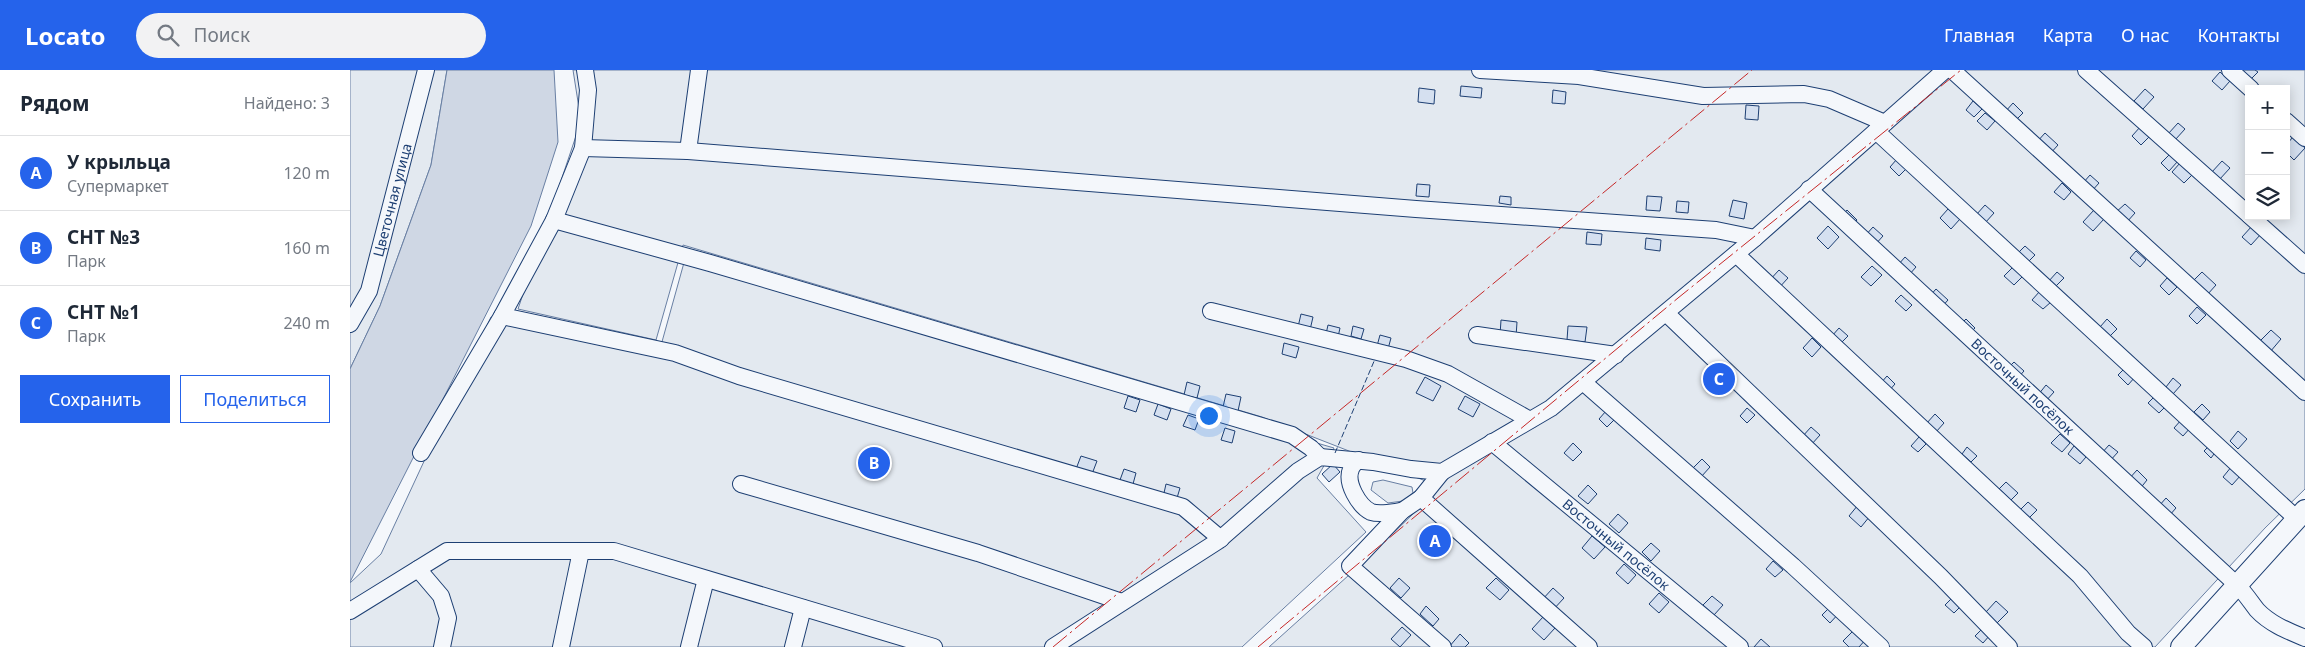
<!DOCTYPE html>
<html lang="ru">
<head>
<meta charset="utf-8">
<style>
	:root { --surface:#fff; --page:#f2f2f3; --text:#1f2937; --muted:#747a83; --line:#e0e1e3; --accent:#2563eb }
	body { margin:0; font-family:"Noto Sans",sans-serif; background:var(--page); color:var(--text) }
	.controls { position:absolute; right:15px; top:15px; display:grid; overflow:hidden; border-radius:0px; box-shadow:0 2px 12px #0003 }
	.controls button { width:45px; height:45px; display:grid; place-items:center; padding:0; border:0; border-bottom:1px solid var(--line); background:var(--surface); color:var(--text); font:25px sans-serif }
	.you { position:absolute; left:858px; top:345px; width:18px; height:18px; margin:-12px; border:4px solid #fff; border-radius:50%; background:#1a73e8; box-shadow:0 0 0 8px #1a73e833 }
	.badge { display:grid; place-items:center; width:32px; height:32px; border-radius:50%; background:var(--accent); color:#fff; font-size:16px; font-weight:700 }
	.pin { position:absolute; translate:-50% -50%; border:2px solid #fff; box-shadow:0 1px 5px #0006 }
	.list { margin:0; padding:0; list-style:none }
	h2 { display:flex; justify-content:space-between; align-items:center; height:65px; margin:0; padding:0 20px; font-size:21px }
	h2 small { font-size:16px; font-weight:400; color:var(--muted) }
	.list li { display:grid; grid-template-columns:32px 1fr auto; gap:15px; align-items:center; box-sizing:border-box; height:75px; padding:0 20px; border-top:1px solid var(--line) }
	.list b { display:block; font-size:19px; white-space:nowrap }
	.list p { margin:0; font-size:16px; white-space:nowrap; color:var(--muted) }
	.list em { font-size:16px; font-style:normal; color:var(--muted) }
	.actions { display:flex; gap:10px; padding:15px 20px }
	.actions a { flex:1; padding:11px 0; border:1px solid var(--accent); border-radius:0px; text-align:center; font-size:18px; color:var(--accent) }
	.actions .main { background:var(--accent); color:#fff }
	.icon { flex:none; width:28px; height:28px; fill:none; stroke:currentColor; stroke-width:2; stroke-linecap:round; stroke-linejoin:round }
	.map { position:relative; flex:none; width:1955px; height:577px; overflow:hidden }
	header { display:flex; align-items:center; gap:30px; box-sizing:border-box; height:70px; padding:0 25px; background:var(--accent); color:#fff }
	header strong { font-size:24px }
	nav { display:flex; gap:28px; margin-inline-start:auto; font-size:18px }
	.search { width:350px; height:45px; background:var(--page); display:flex; align-items:center; gap:12px; box-sizing:border-box; padding:0 18px; border-radius:28px; color:var(--muted); font-size:19px }
	main { display:flex }
	aside { flex:1; background:var(--surface) }
	.map>svg:first-child { display:block }
	.green { fill:#e3e9f0; stroke:#687fa3; fill-rule:evenodd }
	.water { fill:#cfd7e4; stroke:#687fa3 }
	.building { fill:#d5e0f0; stroke:#1d3f73 }
	.lines { fill:none; stroke-linecap:round; stroke-linejoin:round }
	.minor-casing { stroke:#1d3f73; stroke-width:18 }
	.major-casing { stroke:#1d3f73; stroke-width:22 }
	.minor { stroke:#f4f7fb; stroke-width:16 }
	.major { stroke:#f4f7fb; stroke-width:20 }
	.fence { stroke:#1d3f73; stroke-width:1; stroke-dasharray:6 2.5; stroke-linecap:butt }
	.power { stroke:#c62828; stroke-width:1; stroke-dasharray:18 4 2.5 4; stroke-linecap:butt }
	.labels { text-anchor:middle; stroke-width:4; stroke-linejoin:round; paint-order:stroke }
	.street-label { font-size:14px; fill:#1d3f73; stroke:#f4f7fb }
</style>
</head>
<body>
<header>
<strong>Locato</strong>
<div class="search"><svg class="icon" aria-label="search" viewBox="0 0 24 24"><circle cx="10" cy="10" r="6"/><path d="M15 15l6 6"/></svg>Поиск</div>
<nav><a>Главная</a><a>Карта</a><a>О нас</a><a>Контакты</a></nav>
</header>
<main>
<aside>
<h2>Рядом<small>Найдено: 3</small></h2>
<ul class="list">
<li><span class="badge">A</span><div><b>У крыльца</b><p>Супермаркет</p></div><em>120 m</em></li>
<li><span class="badge">B</span><div><b>СНТ №3</b><p>Парк</p></div><em>160 m</em></li>
<li><span class="badge">C</span><div><b>СНТ №1</b><p>Парк</p></div><em>240 m</em></li>
</ul>
<div class="actions"><a class="main">Сохранить</a><a>Поделиться</a></div>
</aside>
<div class="map">
<svg width="1955" height="577" viewBox="0 0 1955 577">
	<rect width="100%" height="100%" fill="#f4f7fb"/>
	<path class="green" d="M0 0H97L81 95 30 236 0 299Z
		M223 0H1955V419L1915 458 1805 577H919L1009 496 1091 417 912 347 333 175 306 270 168 239 231 51ZM1899 19H1936V146H1899Z
		M335 189 984 378 967 408 1016 462 892 577H0V513L31 484 141 247 310 279Z
		M1033 410 1062 417 1063 423 1053 431 1038 433 1021 420 1023 412Z"/>
	<path class="water" d="M97 0H204L208 72 181 156 0 512V299L30 236 81 95Z"/>
	<path class="building" d="M1891 0H1905L1908 2 1900 10Z
		M1870 2 1880 11 1872 20 1862 11Z
		M1111 16 1132 18 1131 28 1110 26Z
		M1069 18 1085 20 1084 34 1068 32Z
		M1795 19 1804 27 1793 39 1784 31Z
		M1203 20 1216 22 1215 34 1202 33Z
		M1623 31 1632 39 1624 47 1616 40Z
		M1663 33 1673 43 1665 51 1655 42Z
		M1396 35 1409 36 1408 50 1395 49Z
		M1635 43 1645 51 1637 60 1627 51Z
		M1828 53 1835 59 1825 70 1818 64Z
		M1791 56 1801 65 1791 75 1782 66Z
		M1695 63 1708 75 1699 85 1686 73Z
		M1943 67 1955 78 1944 90 1936 82V75Z
		M1820 84 1828 91 1819 101 1811 93Z
		M1547 89 1557 98 1549 106 1540 97Z
		M1872 91 1880 98 1869 110 1861 103Z
		M1830 93 1843 104 1834 113 1822 102Z
		M1740 105 1749 113 1741 122 1733 113Z
		M1712 113 1721 122 1714 130 1704 122Z
		M1067 114 1080 115 1079 127 1066 126Z
		M1150 126 1161 127V135L1149 133Z
		M1297 126 1312 127 1310 141 1296 140Z
		M1383 130 1397 133 1394 149 1379 146Z
		M1327 131 1339 132 1338 143 1326 142Z
		M1775 134 1785 143 1776 153 1765 143Z
		M1635 135 1644 143 1635 153 1626 145Z
		M1598 139 1610 149 1601 159 1590 148Z
		M1497 140 1507 150 1500 158 1489 149Z
		M1744 140 1754 149 1743 161 1733 152Z
		M1478 156 1489 167 1478 179 1467 168Z
		M1902 156 1911 164 1901 175 1892 167Z
		M1523 157 1533 166 1524 176 1514 167Z
		M1237 162 1252 164 1251 175 1236 174Z
		M1296 168 1311 170 1310 181 1295 179Z
		M1675 176 1685 185 1677 193 1667 184Z
		M1786 181 1796 190 1790 197 1780 188Z
		M1555 187 1566 197 1559 205 1548 195Z
		M1522 196 1532 205 1521 216 1511 207Z
		M1664 196 1674 205 1664 215 1654 206Z
		M1429 200 1438 208 1427 220 1418 212Z
		M1707 202 1714 208 1704 218 1698 212Z
		M1852 202 1866 215 1857 225 1842 212Z
		M1817 208 1827 217 1819 225 1810 216Z
		M1586 219 1598 230 1590 239 1578 228Z
		M1690 221 1701 232 1693 239 1682 230Z
		M1551 225 1562 235 1556 241 1545 231Z
		M1847 237 1856 245 1847 254 1839 246Z
		M951 244 963 247 960 260 948 257Z
		M1616 249 1625 258 1618 265 1608 257Z
		M1757 249 1767 259 1760 266 1750 257Z
		M1151 250 1167 252 1166 267 1150 265Z
		M978 255 990 258 988 267 976 264Z
		M1003 256 1014 259 1011 269 1001 266Z
		M1218 256 1237 257 1235 272 1217 270Z
		M1489 258 1498 266 1490 274 1482 266Z
		M1921 260 1931 269 1920 282 1909 272Z
		M1030 265 1041 268 1038 279 1027 276Z
		M1462 268 1471 277 1462 287 1453 278Z
		M934 273 949 277 946 288 932 284Z
		M1664 292 1674 301 1666 310 1656 300Z
		M1775 298 1785 307 1778 315 1768 305Z
		M1537 306 1545 314 1538 322 1530 314Z
		M1075 307 1091 316 1083 331 1066 323Z
		M1823 308 1831 315 1823 324 1816 317Z
		M837 312 850 316 847 328 834 325Z
		M1696 315 1704 322 1695 332 1688 325Z
		M876 324 891 327 888 341 873 337Z
		M778 326 790 330 786 342 774 338Z
		M1115 326 1130 334 1123 347 1108 339Z
		M1805 326 1816 336 1809 343 1798 333Z
		M808 334 821 339 817 350 804 345Z
		M1852 334 1860 342 1853 350 1844 342Z
		M1397 338 1405 345 1397 353 1390 346Z
		M1256 341 1265 349 1257 357 1249 349Z
		M1585 344 1594 353 1586 362 1576 354Z
		M838 345 849 349 845 360 833 356Z
		M1832 349 1841 357 1833 366 1824 358Z
		M1461 357 1470 365 1461 375 1452 367Z
		M875 358 885 361 882 373 871 370Z
		M1888 361 1897 369 1888 379 1880 371Z
		M1710 364 1720 373 1712 382 1701 373Z
		M1569 367 1576 374 1568 382 1561 376Z
		M1223 373 1232 382 1223 391 1214 383Z
		M1861 374 1867 380 1861 388 1854 381Z
		M1759 375 1768 382 1759 392 1751 384Z
		M1724 376 1736 387 1730 394 1718 384Z
		M1617 377 1627 386 1621 392 1612 384Z
		M731 386 747 391 742 404 726 399Z
		M1352 389 1360 397 1351 407 1342 399Z
		M983 394 990 402 979 412 972 404Z
		M1882 396 1891 405 1882 415 1873 407Z
		M774 399 786 403 783 414 770 410Z
		M1787 400 1797 410 1789 420 1778 410Z
		M1656 412 1668 423 1661 430 1649 419Z
		M816 414 830 418 827 428 814 423Z
		M1238 415 1247 424 1238 434 1228 426Z
		M1816 428 1826 438 1819 446 1809 436Z
		M1678 432 1687 440 1679 448 1670 440Z
		M1508 435 1520 446 1511 457 1499 446Z
		M1268 444 1278 453 1269 463 1259 454Z
		M1088 461 1093 465 1092 470 1096 473 1095 480 1089 482 1084 478 1079 481 1075 476 1076 469 1082 467 1083 463Z
		M1242 466 1255 477 1244 489 1232 478Z
		M1301 473 1310 481 1301 491 1292 482Z
		M1423 491 1433 500 1425 507 1416 499Z
		M1274 494 1286 505 1278 514 1266 503Z
		M1049 508 1060 518 1051 528 1040 518Z
		M1146 508 1159 520 1150 530 1136 518Z
		M1203 518 1214 528 1202 541 1191 531Z
		M1309 523 1319 532 1309 543 1299 534Z
		M1362 526 1373 535 1364 545 1353 535Z
		M1603 527 1612 535 1604 543 1595 535Z
		M1646 531 1658 542 1647 553 1636 542Z
		M1482 535 1490 542 1480 553 1472 545Z
		M1076 536 1089 549 1083 556 1070 544Z
		M1193 547 1205 558 1194 570 1182 559Z
		M1052 557 1061 565 1050 577 1041 569Z
		M1506 558 1517 568 1509 577H1499L1493 571Z
		M1633 558 1640 565 1633 573 1625 566Z
		M1110 564 1119 573 1115 577H1099Z
		M1411 569 1420 577H1404Z"/>
	<g class="lines">
		<g class="minor-casing">
			<g id="minor">
				<path d="M1130 0 1229 6 1353 26 1454 24 1479 29 1535 53"/>
				<path d="M1602 0 1955 322"/>
				<path d="M1736 0 1899 145"/>
				<path d="M1880 0 1901 19"/>
				<path d="M1936 51 1955 68"/>
				<path d="M1526 61 1947 449"/>
				<path d="M233 78 338 81 1066 139 1366 160 1405 168"/>
				<path d="M338 81 349 0"/>
				<path id="s1" d="M1459 119 1887 515C1895 523 1900 531 1907 540 1920 554 1938 561 1955 568"/>
				<path d="M1900 146 1955 195"/>
				<path d="M204 150 360 193 942 365 961 378 970 387"/>
				<path d="M1386 184 1730 506 1778 563 1794 577"/>
				<path d="M861 241 1056 289 1098 304 1180 350"/>
				<path d="M1317 244 1591 507 1659 577"/>
				<path d="M152 246 325 283 389 306 833 437 871 469"/>
				<path id="s2" d="M0 254 19 221 76 0"/>
				<path d="M1127 265 1266 285"/>
				<path d="M1233 312 1443 496 1531 577"/>
				<path id="s3" d="M1142 372 1390 577"/>
				<path d="M71 383 152 246 204 150 233 78 238 20 235 0"/>
				<path d="M1009 390C1006 392 1002 396 1001 399 995 413 1009 436 1021 442 1030 445 1043 442 1052 441"/>
				<path d="M1092 402 1071 428 1239 577"/>
				<path d="M391 414 628 483 772 532"/>
				<path d="M1071 428 1052 441 1000 496 1093 577"/>
				<path d="M68 499 91 526 98 548 92 577"/>
				<path d="M0 541 97 481H264L584 577"/>
				<path d="M211 577 231 481"/>
				<path d="M339 577 356 509"/>
				<path d="M443 577 453 538"/>
				<path d="M703 577 868 471 948 401 970 387 1023 392 1061 399 1092 402 1201 338 1405 168 1595 0"/>
			</g>
		</g>
		<g class="major-casing">
			<path id="major" d="M1831 577 1955 440"/>
		</g>
		<use href="#minor" class="minor"/>
		<use href="#major" class="major"/>
		<path class="fence" d="M985 383 1025 289"/>
		<path class="power" d="M703 577 1402 0
			M908 577 1328 228 1611 0"/>
	</g>
	<g class="labels">
		<g class="street-label">
			<text dy="5" stroke="none"><textPath href="#s2" startOffset="132">Цветочная улица</textPath></text>
			<text dy="5" stroke="none"><textPath href="#s1" startOffset="291">Восточный посёлок</textPath></text>
			<text dy="5" stroke="none"><textPath href="#s3" startOffset="161">Восточный посёлок</textPath></text>
		</g>
	</g>
</svg>
<div class="controls">
<button>+</button>
<button>−</button>
<button><svg class="icon" aria-label="layers" viewBox="0 0 24 24"><path d="M12 4l9 5-9 5-9-5zM3 14l9 5 9-5"/></svg></button>
</div>
<div class="you"></div>
<div class="pin badge" style="left:1085px;top:471px">A</div>
<div class="pin badge" style="left:524px;top:393px">B</div>
<div class="pin badge" style="left:1369px;top:309px">C</div>
</div>
</main>
</body>
</html>
